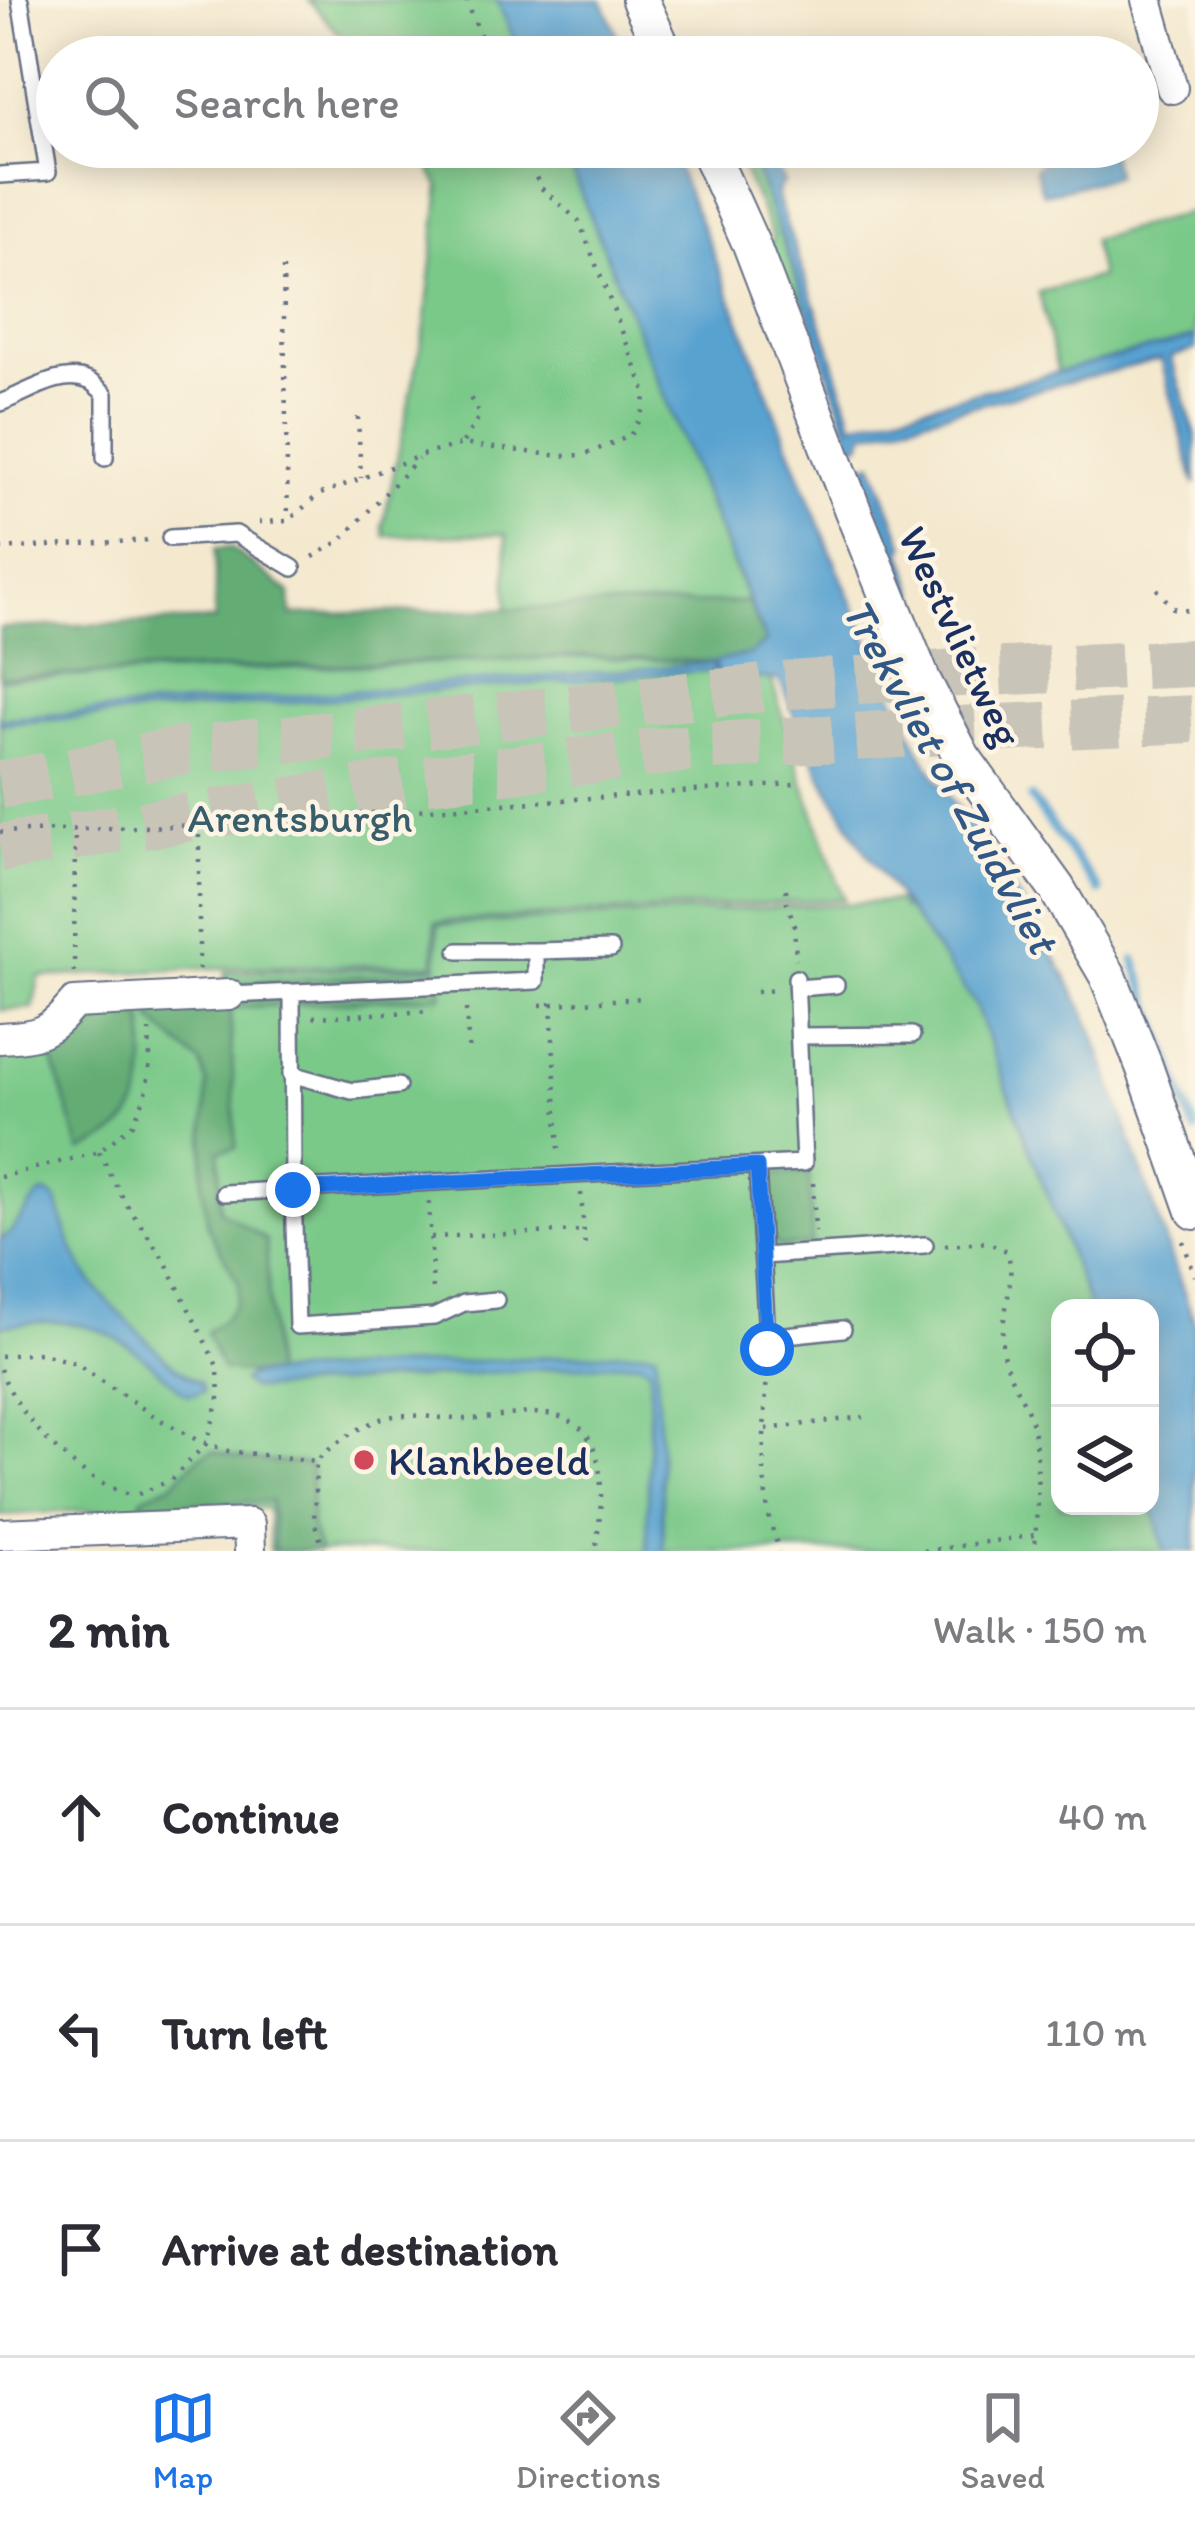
<!DOCTYPE html>
<html lang="en">
<head>
<meta charset="utf-8">
<style>
	:root { --surface:#fff; --page:#f2f2f3; --text:#2b2b33; --muted:#7c7c81; --line:#e1e1e2; --accent:#1a73e8 }
	body { margin:0; font-family:Itim,sans-serif; background:var(--page); color:var(--text) }
	.controls { position:absolute; right:36px; bottom:36px; display:grid; overflow:hidden; border-radius:24px; box-shadow:0 6px 30px #0003 }
	.controls button { width:108px; height:108px; display:grid; place-items:center; padding:0; border:0; border-bottom:3px solid var(--line); background:var(--surface); color:var(--text); font:60px sans-serif }
	.stop { position:absolute; width:36px; height:36px; margin:-27px; border:9px solid #1a73e8; border-radius:50%; background:#fff }
	.stop.end { background:#1a73e8; border-color:#fff; box-shadow:0 3px 12px #0008 }
	.list { margin:0; padding:0; list-style:none }
	h2 { display:flex; justify-content:space-between; align-items:center; height:156px; margin:0; padding:0 48px; font-size:51px }
	h2 small { font-size:39px; font-weight:400; color:var(--muted) }
	.list li { display:grid; grid-template-columns:78px 1fr auto; gap:36px; align-items:center; box-sizing:border-box; height:216px; padding:0 48px; border-top:3px solid var(--line) }
	.list b { display:block; font-size:45px; white-space:nowrap }
	.list em { font-size:39px; font-style:normal; color:var(--muted) }
	.icon { flex:none; width:66px; height:66px; fill:none; stroke:currentColor; stroke-width:2; stroke-linecap:round; stroke-linejoin:round }
	.map { position:relative; flex:none; width:1195px; height:1551px; overflow:hidden }
	.search { position:absolute; background:var(--surface); box-shadow:0 6px 30px #0003; left:36px; right:36px; top:36px; height:132px; display:flex; align-items:center; gap:30px; box-sizing:border-box; padding:0 42px; border-radius:66px; color:var(--muted); font-size:45px }
	.sheet { height:804px; background:var(--surface) }
	nav { display:flex; justify-content:space-around; align-items:center; box-sizing:border-box; height:168px; border-top:3px solid var(--line); background:var(--surface); font-size:33px; color:var(--muted) }
	nav a { display:grid; justify-items:center; gap:6px }
	nav .on { color:var(--accent) }
	.map>svg:first-child { display:block }
	.green { fill:#7ac989; stroke:#4a7c74; stroke-width:3 }
	.forest { fill:#63ad75; stroke:#3f6e6a; stroke-width:3 }
	.water { fill:#59a2d0; stroke:#3a6897; stroke-width:3 }
	.lines { fill:none; stroke-linecap:round; stroke-linejoin:round }
	.stream { stroke:#59a2d0; stroke-width:9 }
	.primary-tunnel { stroke:#c9c4b8; stroke-width:48; stroke-dasharray:48 24; stroke-linecap:butt }
	.service-casing { stroke:#677086; stroke-width:20 }
	.minor-casing { stroke:#677086; stroke-width:34 }
	.tertiary-casing { stroke:#677086; stroke-width:40 }
	.path { stroke:#677086; stroke-width:4.5; stroke-dasharray:3 9; stroke-linecap:butt }
	.service { stroke:#fff; stroke-width:15 }
	.minor { stroke:#fff; stroke-width:30 }
	.tertiary { stroke:#fff; stroke-width:36 }
	.route { stroke:#1a73e8; stroke-width:15 }
	.poi-dot { fill:#d1495b; stroke:#fcf5e5; stroke-width:4.5 }
	.labels { text-anchor:middle; stroke-width:9; stroke-linejoin:round; paint-order:stroke }
	.street-label { font-size:42px; fill:#1b2f5e; stroke:#fcf5e5 }
	.park-label { font-size:42px; fill:#385d6b; stroke:#fcf5e5 }
	.poi-label { font-size:42px; fill:#1b2f5e; stroke:#fcf5e5; text-anchor:start }
	.water-label { font-size:45px; font-style:italic; fill:#315786; stroke:#fcf5e5 }
</style>
</head>
<body>
<div class="map">
<svg width="1195" height="1551" viewBox="0 0 1195 1551">
	<rect width="100%" height="100%" fill="#fcf5e5"/>
	<filter id="ink" filterUnits="userSpaceOnUse"><feTurbulence type="fractalNoise" baseFrequency=".00833" numOctaves="2"/><feDisplacementMap in="SourceGraphic" scale="24" xChannelSelector="R" yChannelSelector="G"/><feConvolveMatrix kernelMatrix="1 2 1 2 8 2 1 2 1" color-interpolation-filters="sRGB"/></filter>
	<filter id="wash" filterUnits="userSpaceOnUse"><feTurbulence type="fractalNoise" baseFrequency=".004" numOctaves="4" result="noise"/><feDisplacementMap in="SourceGraphic" scale="48" xChannelSelector="R" yChannelSelector="G"/><feGaussianBlur stdDeviation="2.7" result="paint"/><feColorMatrix in="noise" values="0 0 0 0 0 0 0 0 0 0 0 0 0 0 0 0 0 1.4 0 .05"/><feComposite in="paint" operator="in"/></filter>
	<g filter="url(#wash)">
		<rect width="100%" height="100%" fill="#f4e9cf"/>
		<path class="green" d="M308 0H497L522 57H361Z
			M418 147H562L748 602 507 610 506 534 385 536 383 526 425 326 440 187Z
			M733 147H747L806 305 797 308 791 305 768 248 773 237Z
			M1195 211V337L1058 373 1039 292 1100 277 1092 240Z
			M586 657 767 665 804 785 844 899 435 922 434 964 212 968 39 977 33 1008 0 1010V679Z
			M898 901 903 909H907L975 1004 1090 1308H1060V1506H1150V1497L1165 1551H270L268 1508 91 1510 0 1515V1049L67 1033 107 1011 226 1004 225 972 437 967 438 925Z"/>
		<path class="forest" d="M231 548 290 593 291 615 748 602 766 643 751 654 714 662 586 656 0 677V628L215 620V549Z
			M441 972 442 996 230 1008 236 1148 219 1151 220 1210 266 1240 273 1375C255 1376 240 1370 222 1370L206 1332 224 1320 237 1302 239 1284 208 1227 202 1184 207 1084 201 1064 152 1020V1010L217 983Z
			M139 1011C146 1023 145 1034 145 1048 145 1106 135 1129 81 1151L48 1045 71 1037 108 1017Z
			M809 1173 812 1245 779 1246 770 1236 768 1177 772 1174Z
			M213 1451 246 1460 307 1464 311 1468V1525L319 1551H274L271 1501 139 1507 142 1497 171 1485 199 1457Z"/>
		<path class="water" d="M497 0H602L627 57H522Z
			M562 147H668C757 347 822 557 921 752 935 779 955 803 972 828 1016 894 1061 958 1093 1031L1195 1324V1551H1165L1150 1497V1308H1090L975 1004 861 845 821 776 779 680 718 674 714 662 750 654 766 642Z
			M747 147H764L763 150 784 182 777 191 779 204 828 342 853 424 1195 337V350L1171 357 1195 434V485L1161 359 865 433 861 444 853 446 794 270Z
			M1063 147H1108L1116 176 1043 194 1035 168Z
			M873 463 905 547 901 549 920 605 915 606 864 473V465Z
			M712 663 715 672 700 671 0 724V719Z
			M46 1193 57 1201C76 1275 95 1289 148 1341 164 1357 178 1373 200 1382L203 1392 190 1395 183 1392C116 1331 94 1313 0 1326V1240L9 1234 39 1195Z
			M646 1351 656 1352 664 1551H647L650 1369 640 1362 267 1389H251L242 1382 250 1375Z"/>
		<g class="lines">
			<path class="stream" d="M1031 798 1099 891
				M1135 960 1195 1131"/>
		</g>
	</g>
	<g filter="url(#ink)">
		<g class="lines">
			<path class="primary-tunnel" d="M0 785 179 751 791 685 959 673 1195 663
				M0 848 413 781 699 747 977 729 1195 719"/>
			<g class="service-casing">
				<path id="service" d="M0 175 48 172 20 0
					M0 403C26 394 61 368 89 381 92 382 103 392 105 394V458
					M170 538 236 534 293 568
					M458 951H536
					M797 988 836 985
					M292 992 293 1190 297 1326 434 1317 464 1303 496 1300
					M229 995 536 981V951L611 949
					M799 1036 912 1035
					M291 1074 352 1091 398 1086
					M757 1166 767 1337 843 1329
					M224 1193 804 1163 796 978
					M762 1256 925 1245"/>
			</g>
			<g class="minor-casing">
				<path id="minor" d="M1147 0 1172 88
					M0 1038C39 1036 49 1033 74 1003L229 995
					M0 1534 249 1524 250 1551"/>
			</g>
			<g class="tertiary-casing">
				<path id="tertiary" d="M640 0 666 57
					M707 147 751 244 853 511 922 680 962 757 1057 889 1108 976 1144 1066 1195 1211"/>
			</g>
			<path class="path" d="M466 0 489 57
				M283 268 288 520
				M358 417 361 478
				M463 442 480 415 466 391
				M259 522 288 521 318 495 422 455 462 444 561 456 584 455 630 436 641 416 646 393 579 221 540 187 524 147
				M0 549 150 540
				M313 557 340 541 418 459
				M1157 589 1173 608 1195 612
				M0 832 199 825 794 784
				M786 889 787 903 794 923 796 960
				M199 970V825
				M74 973 75 828
				M756 992 775 990
				M551 1002 559 1152
				M540 1005 643 998
				M466 1009 469 1054
				M313 1017 433 1011
				M99 1152 125 1202 165 1261 218 1368 219 1401 206 1444 171 1480 134 1496
				M0 1177 99 1152 133 1124 146 1094 150 1061 149 1027
				M813 1183 815 1232
				M581 1193 585 1247
				M429 1202 433 1293
				M431 1237 584 1231
				M1183 1241 1195 1276
				M945 1245 987 1242 1007 1251C1018 1284 998 1318 1003 1352 1006 1377 1025 1397 1031 1421 1042 1464 1036 1507 1035 1551
				M0 1356 39 1353 75 1363 157 1418 197 1440 228 1451 316 1461
				M767 1361C766 1425 755 1492 780 1551
				M0 1369C16 1411 55 1453 92 1478 105 1486 122 1491 134 1498
				M766 1429 863 1417
				M324 1551 314 1521 316 1461C334 1444 355 1429 378 1420 404 1410 433 1419 461 1419 491 1420 524 1409 553 1415 562 1417 572 1421 579 1427 610 1453 601 1516 595 1551
				M924 1551 1036 1535"/>
			<use href="#service" class="service"/>
			<use href="#minor" class="minor"/>
			<use href="#tertiary" class="tertiary"/>
		</g>
	</g>
	<g class="lines" filter="url(#ink)">
		<path class="route" d="M293 1190 757 1166 767 1349"/>
	</g>
	<circle class="poi-dot" cx="364" cy="1460" r="12"/>
	<g class="labels">
		<g class="street-label">
			<text transform="translate(961 636) rotate(65)" y="15">Westvlietweg</text>
		</g>
		<g class="park-label">
			<text x="300" y="832">Arentsburgh</text>
		</g>
		<g class="poi-label">
			<text x="388" y="1475">Klankbeeld</text>
		</g>
		<g class="water-label">
			<text transform="translate(951 775) rotate(61)" y="16">Trekvliet of Zuidvliet</text>
		</g>
	</g>
</svg>
<div class="controls">
<button><svg class="icon" aria-label="locate" viewBox="0 0 24 24"><circle cx="12" cy="12" r="6"/><path d="M12 2v4M12 18v4M2 12h4M18 12h4"/></svg></button>
<button><svg class="icon" aria-label="layers" viewBox="0 0 24 24"><path d="M12 4l9 5-9 5-9-5zM3 14l9 5 9-5"/></svg></button>
</div>
<div class="stop" style="left:767px;top:1349px"></div>
<div class="stop end" style="left:293px;top:1190px"></div>
<div class="search"><svg class="icon" aria-label="search" viewBox="0 0 24 24"><circle cx="10" cy="10" r="6"/><path d="M15 15l6 6"/></svg>Search here</div>
</div>
<section class="sheet">
<h2>2 min<small>Walk · 150 m</small></h2>
<ul class="list">
<li><svg class="icon" aria-label="ahead" viewBox="0 0 24 24"><path d="M12 20V5M6 11l6-6 6 6"/></svg><div><b>Continue</b></div><em>40 m</em></li>
<li><svg class="icon" aria-label="left" viewBox="0 0 24 24"><path d="M17 20v-9H6M10 6l-5 5 5 5"/></svg><div><b>Turn left</b></div><em>110 m</em></li>
<li><svg class="icon" aria-label="arrive" viewBox="0 0 24 24"><path d="M6 21V4h12l-3 4 3 4H6"/></svg><div><b>Arrive at destination</b></div></li>
</ul>
</section>
<nav>
<a class="on"><svg class="icon" aria-label="map" viewBox="0 0 24 24"><path d="M3 6l6-2 6 2 6-2v14l-6 2-6-2-6 2zM9 4v14M15 6v14"/></svg>Map</a>
<a><svg class="icon" aria-label="directions" viewBox="0 0 24 24"><path d="M12 3l9 9-9 9-9-9zM9 14v-3h6M13 9l2 2-2 2"/></svg>Directions</a>
<a><svg class="icon" aria-label="saved" viewBox="0 0 24 24"><path d="M7 4h10v16l-5-4-5 4z"/></svg>Saved</a>
</nav>
</body>
</html>
